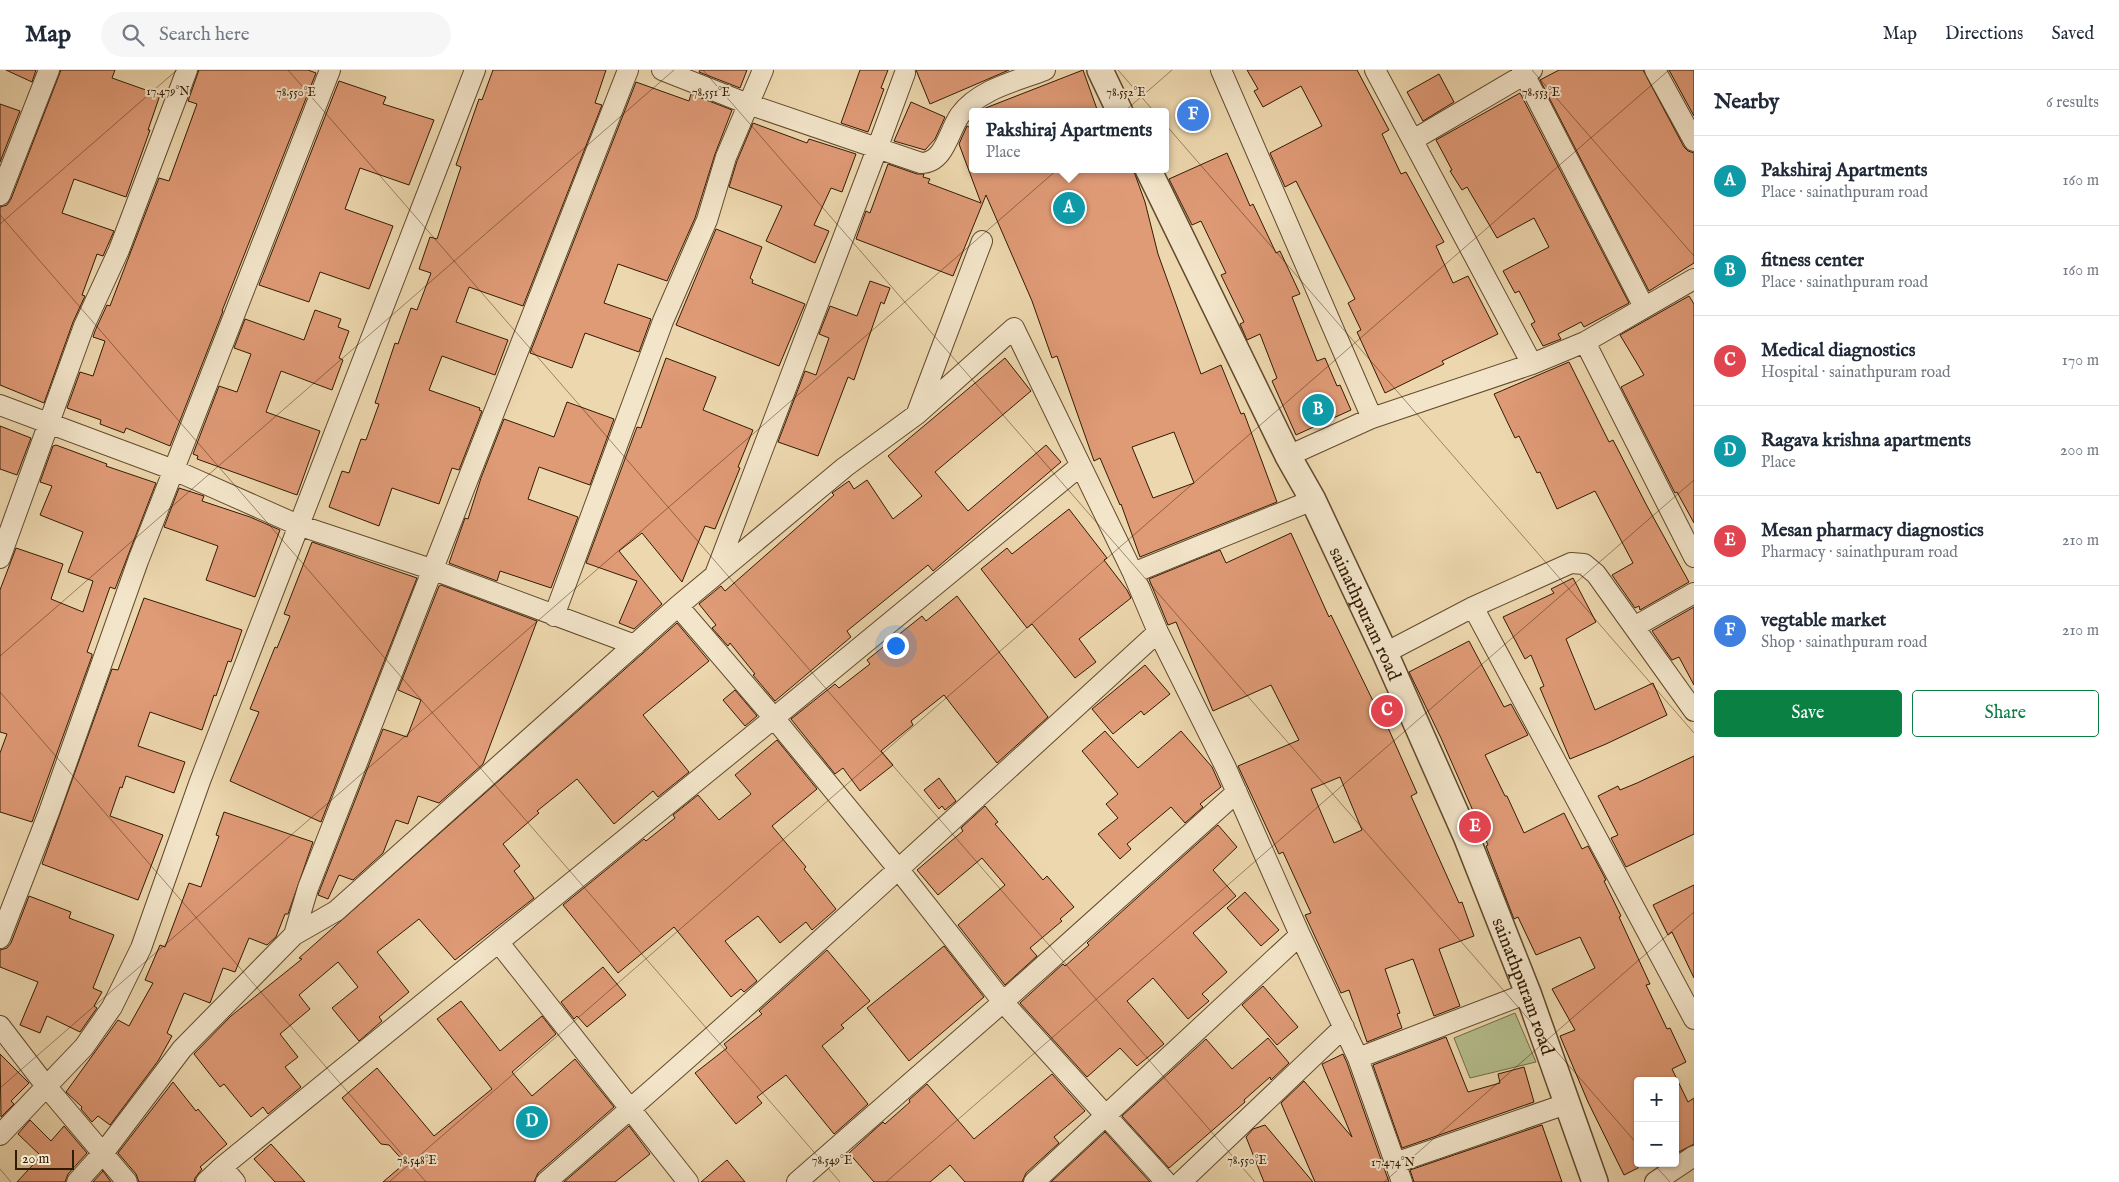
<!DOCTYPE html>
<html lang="en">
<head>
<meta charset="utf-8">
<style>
	:root { --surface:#fff; --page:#f6f6f7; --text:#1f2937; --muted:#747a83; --line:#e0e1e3; --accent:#0b8043 }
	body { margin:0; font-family:"IM FELL English",serif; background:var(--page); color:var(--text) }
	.controls { position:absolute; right:15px; bottom:15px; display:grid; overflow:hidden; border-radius:5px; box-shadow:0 1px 4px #0004 }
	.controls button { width:45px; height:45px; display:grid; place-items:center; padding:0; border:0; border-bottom:1px solid var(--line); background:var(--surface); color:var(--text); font:25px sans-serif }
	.scale { position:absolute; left:15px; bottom:12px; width:59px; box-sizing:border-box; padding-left:5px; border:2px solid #331b02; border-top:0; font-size:14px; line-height:18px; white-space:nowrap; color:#331b02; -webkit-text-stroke:4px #f3e5ca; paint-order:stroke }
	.you { position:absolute; left:895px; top:575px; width:18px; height:18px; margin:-12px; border:4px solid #fff; border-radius:50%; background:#1a73e8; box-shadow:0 0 0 8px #1a73e833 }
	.badge { display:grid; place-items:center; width:32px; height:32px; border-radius:50%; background:var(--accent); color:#fff; font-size:16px; font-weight:700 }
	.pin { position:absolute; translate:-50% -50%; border:2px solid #fff; box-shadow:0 1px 5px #0006 }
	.popup { position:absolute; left:969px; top:38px; width:200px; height:65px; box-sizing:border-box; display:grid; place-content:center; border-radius:5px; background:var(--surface); filter:drop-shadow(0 1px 4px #0005); font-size:16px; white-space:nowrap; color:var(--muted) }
	.popup b { font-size:19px; color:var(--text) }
	.popup::after { content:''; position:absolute; left:50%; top:100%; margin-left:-10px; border:10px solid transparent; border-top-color:var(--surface) }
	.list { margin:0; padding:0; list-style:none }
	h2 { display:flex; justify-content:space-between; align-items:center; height:65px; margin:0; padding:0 20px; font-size:21px }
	h2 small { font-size:16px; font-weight:400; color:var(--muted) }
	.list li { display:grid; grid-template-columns:32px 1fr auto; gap:15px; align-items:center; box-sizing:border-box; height:90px; padding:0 20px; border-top:1px solid var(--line) }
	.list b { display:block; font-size:19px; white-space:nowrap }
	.list p { margin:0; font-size:16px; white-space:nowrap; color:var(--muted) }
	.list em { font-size:16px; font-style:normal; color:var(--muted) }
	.actions { display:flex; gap:10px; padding:15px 20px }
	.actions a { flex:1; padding:11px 0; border:1px solid var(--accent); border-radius:5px; text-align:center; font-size:18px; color:var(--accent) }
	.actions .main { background:var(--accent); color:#fff }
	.icon { flex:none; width:28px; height:28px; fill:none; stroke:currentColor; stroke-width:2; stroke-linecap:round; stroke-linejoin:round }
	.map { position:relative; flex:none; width:1694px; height:1112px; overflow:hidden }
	header { display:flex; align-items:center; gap:30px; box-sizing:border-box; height:70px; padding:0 25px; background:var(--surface); border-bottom:1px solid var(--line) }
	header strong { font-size:24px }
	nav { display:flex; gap:28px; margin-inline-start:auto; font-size:18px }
	.search { width:350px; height:45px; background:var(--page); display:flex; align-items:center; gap:12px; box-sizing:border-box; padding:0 18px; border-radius:28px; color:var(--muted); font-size:19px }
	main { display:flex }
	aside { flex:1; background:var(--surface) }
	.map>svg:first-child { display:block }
	.green { fill:#b5bf8d; stroke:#746d48 }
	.building { fill:#df9a76; stroke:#331b02; fill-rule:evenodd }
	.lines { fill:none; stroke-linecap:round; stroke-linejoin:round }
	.minor-casing { stroke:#624a2d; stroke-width:22 }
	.tertiary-casing { stroke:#624a2d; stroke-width:28 }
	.minor { stroke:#f3e5ca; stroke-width:20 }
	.tertiary { stroke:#f3e5ca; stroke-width:25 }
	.ticks { fill:none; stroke:#331b02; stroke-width:1; stroke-opacity:0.45 }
	.labels { text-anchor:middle; stroke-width:4; stroke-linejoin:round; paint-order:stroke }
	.street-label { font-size:19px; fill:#331b02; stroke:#f3e5ca }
	.ticks-label { font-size:12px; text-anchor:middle; fill:#331b02; stroke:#f3e5ca; stroke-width:4; stroke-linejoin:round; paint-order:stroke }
</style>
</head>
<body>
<header>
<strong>Map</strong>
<div class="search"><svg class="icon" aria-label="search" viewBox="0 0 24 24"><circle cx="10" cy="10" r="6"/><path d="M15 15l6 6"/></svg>Search here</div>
<nav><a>Map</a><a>Directions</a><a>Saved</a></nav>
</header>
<main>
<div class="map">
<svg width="1694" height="1112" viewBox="0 0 1694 1112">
	<rect width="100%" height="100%" fill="#edd7ae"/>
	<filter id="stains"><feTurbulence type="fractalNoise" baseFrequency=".004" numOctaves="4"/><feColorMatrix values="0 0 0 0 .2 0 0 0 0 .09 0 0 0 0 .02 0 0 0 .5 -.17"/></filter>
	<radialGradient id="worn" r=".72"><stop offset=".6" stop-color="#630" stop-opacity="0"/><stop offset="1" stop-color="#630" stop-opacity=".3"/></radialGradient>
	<path class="green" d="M1515 943 1536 992 1470 1008 1454 968Z"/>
	<path class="building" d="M6 0H36L32 12Z
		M61 0H115L112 8 160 25 148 60H150L126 127 74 109 62 143 114 161 103 186 97 184 82 225 85 226 73 252 44 333 0 315V137L7 135 11 129Z
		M199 0H308L316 3 222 241H223L170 376 126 358 124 363 100 354 101 350 67 338 80 302 93 306 105 271 93 267 95 261 107 235 110 236 159 108 169 111 197 34 188 31Z
		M493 0H606L595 33 602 35 523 236 469 217 456 252 508 270 495 305 442 286 429 320 480 338 479 340 482 341 459 400 452 398 439 434 392 418 379 456 329 437 342 401 349 403 361 369 366 370 379 334 375 333 395 273 398 274 411 238 417 240 431 203 419 199 430 167 437 169 461 97 456 95 479 29 482 30Z
		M700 0H747L740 18 699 2Z
		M860 0H888L881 18 884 19 868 62 841 53Z
		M916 0H1009L930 34Z
		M1083 0 1098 42H980L983 39Z
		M1247 0H1357L1389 60 1382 64 1401 104 1406 102 1444 172 1436 176 1453 213 1468 206 1498 264 1442 291 1444 294 1385 323 1357 262 1361 260 1348 233 1355 229 1296 111 1285 117 1270 83 1322 56 1301 16 1263 37 1254 21 1258 19Z
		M1559 0H1643L1684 77 1688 81 1694 83V193L1649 221 1540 10Z
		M1669 0H1694V46Z
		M1439 4 1454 32 1423 51 1407 22Z
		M339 11 386 27 383 34 434 50 409 115 360 98 345 139 393 156 369 219 320 202 309 232 259 215Z
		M636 12 689 31 691 24 732 40 715 84 695 148 667 211 618 194 604 233 651 249 639 282 585 263 572 298 530 283Z
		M1520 23 1629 233 1584 257 1581 252 1558 264 1561 269 1543 276 1531 254 1535 252 1519 221 1515 223 1503 201 1549 177 1534 148 1497 168 1467 117 1462 120 1450 101 1452 100 1436 70Z
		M911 32 945 47 935 69 925 80 894 71Z
		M0 34 20 41 0 92Z
		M753 53 807 73 809 69 856 84 842 122 831 118 814 155 829 161 815 193 766 171 782 136 729 117 737 91Z
		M967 56 973 59V99H1133L1145 132 1158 184 1201 304 1221 295 1241 344 1244 343 1277 432 1140 487 1121 434 1120 435 1100 388 1094 391 1057 286 1052 288 1032 231 986 125 953 206 856 169 866 141 870 143 888 94 917 104H924L923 107 930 109 928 113 981 133 959 74ZM1174 362 1194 413 1153 428 1132 377Z
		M1227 83 1250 136 1253 134 1276 183 1280 181 1300 224 1292 227 1317 291 1325 288 1337 316 1340 315 1351 340 1296 365 1272 311 1277 308 1260 264 1247 270 1240 254 1244 252 1221 205 1226 203 1201 151 1192 155 1169 109Z
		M716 159 762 177 750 208 753 210 752 213 805 234 779 296 676 255Z
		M870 211 890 218 884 234 881 232 854 310 848 307 818 386 778 372 805 301 816 305 829 268 819 264 830 236 857 246Z
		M1689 226 1694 234V453L1677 422 1675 423 1621 317 1644 305 1620 265Z
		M315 240 341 249 338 257 349 261 339 288 343 290 332 320 281 301 266 342 320 361 297 425 197 389 198 386 193 384 219 316 237 322 251 284 234 278 245 249 304 270Z
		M666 288 716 307 703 340 753 360 738 397 740 398 715 459 705 456 682 512 642 463 619 481 662 534 634 559 619 553 637 511 586 493 637 357 641 358Z
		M1005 288 1031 321 935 402 968 441 1046 375 1061 392 933 501 928 495 847 561 851 567 775 631 753 605 755 604 730 573 728 576 712 558 716 555 699 534 721 516 725 521 834 425 832 423 849 411 854 419 867 410 893 449 922 426 888 386Z
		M1569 292 1609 372 1613 370 1647 436 1689 512 1640 540 1639 536 1635 538 1612 505 1633 493 1595 421 1557 439 1540 402 1537 403 1519 366 1515 368 1494 324Z
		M567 332 614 349 590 415 539 397 528 429 578 447 551 518 500 501 497 511 449 493 465 448 468 449 481 408 504 349 554 367Z
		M0 356 31 368 17 405 0 399Z
		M56 375 107 394 106 396 156 413 115 519 110 517 87 582 92 584V586L32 752 0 742V683L7 664 0 662V520L16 478 63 494 51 529 83 542 93 511 68 502 83 462 40 445 52 416 40 412 53 376Z
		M179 418 204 426 202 431 250 447 280 460 255 527 206 510 218 476 164 457Z
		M1069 439 1107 488 1104 490 1127 520 1131 528 1079 569 1096 592 1075 608 1032 554 1027 558 981 499 1007 478 1012 484Z
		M1291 463 1329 547 1331 545 1375 635 1377 633 1417 723 1411 726 1459 833 1462 832 1474 866 1439 879 1460 936 1434 946 1413 889 1385 899 1400 943 1397 944 1402 958 1367 972 1349 920 1341 923 1305 845 1311 843 1283 782 1279 784 1238 696 1299 670 1271 615 1213 641 1176 552 1168 555 1149 509 1220 480 1226 493ZM1340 707 1362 760 1334 773 1311 719Z
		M312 472 417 508 321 752 230 711 259 642 250 639 275 577 277 578 290 546 284 544Z
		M1573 508 1596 552 1566 569 1595 640 1653 613 1667 645 1606 674 1570 689 1540 618 1544 616 1531 585 1525 589 1503 547 1554 523 1551 519Z
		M441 515 537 551 522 591 483 694 439 733 418 726 408 754 396 750 383 783 353 810 339 805 328 829 318 825 319 822 383 659 407 667 421 630 398 620 439 516Z
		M957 526 1048 647 997 693 944 625 911 651 913 655 881 681 893 695 860 721 843 698 835 704 791 649 835 614 839 618 870 594 867 590 922 546 926 551Z
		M144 528 242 560 231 592 228 591 216 626 214 625 202 660 150 642 138 676 185 692 174 723 126 706 122 718 120 717 110 746 163 765 138 830 42 794 112 599 118 600Z
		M1694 537V615L1679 587 1672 590 1652 561Z
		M677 553 709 591 643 645 689 702 658 727 653 721 614 754 577 709 537 741 539 743 503 774 520 796 514 801 534 828 455 890 419 849 377 882 409 922 379 947 382 951 359 971 332 938 358 917 338 892 299 925 310 939 280 964 298 987 285 997 301 1017 268 1044 263 1037 251 1047 224 1014 220 1017 194 984 231 946 302 889 299 888Z
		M1469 571 1504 637 1511 634 1528 665 1485 685 1505 726H1507L1524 763 1564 743 1582 779 1588 776 1606 810 1604 811 1621 846 1619 847 1650 914 1646 915 1667 959 1670 958 1686 992 1672 999 1688 1032 1694 1028V1074L1675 1084V1011H1638V1098L1624 1105 1588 1032 1560 966 1575 960 1552 919 1595 898 1580 867 1536 885 1518 847 1514 849 1486 776 1488 775 1441 668 1409 602Z
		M1145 595 1170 624 1144 645 1141 641 1113 664 1092 639Z
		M735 620 757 646 745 656 723 630Z
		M1105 661 1138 698 1181 661 1212 697 1221 717 1200 734 1203 737 1185 753 1171 737 1127 774 1131 779 1120 789 1098 764 1118 748 1106 734 1118 724 1082 681Z
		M777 670 817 719 772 756 806 797 804 799 836 839 812 860 806 852 780 873 758 846 725 871 757 911 744 922 741 919 731 927 674 857 618 903 563 835 644 769 646 771 675 748 673 745 698 725 719 750 751 724 735 705Z
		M1694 686V764L1626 797 1611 768 1618 765 1598 726 1618 716 1620 720 1637 713Z
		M939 708 956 731 945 740 942 736 939 739 924 720Z
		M985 736 998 752 995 754 1043 810 1047 806 1074 837 1060 849 1062 851 1030 878 1037 886 1005 915 958 855 1005 815 982 788 938 825 917 800 963 761 961 758Z
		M224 742 313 772 288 844H285L276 867 267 875 249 868 235 902 223 898 210 933 184 923 167 963 172 966 158 991 110 1055 98 1046 92 1052 81 1039 82 1037 66 1022 118 950 129 956 153 913 145 910 160 875 165 877 189 813 201 817 219 766 216 765Z
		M1218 755 1237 777 1213 800 1236 826 1193 863 1227 902 1202 924 1209 931 1188 949 1153 908 1127 931 1164 974 1137 996 1120 978 1087 1007 1020 933 1063 894 1065 896 1089 875 1087 873Z
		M1694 815V908L1672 862 1668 865 1653 835Z
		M1245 822 1279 860 1261 876 1227 838Z
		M29 826 71 842 69 848 114 865 93 918 102 922 94 936 97 938 80 962 47 946 40 963 20 955 38 912 0 897V880L7 878 11 873Z
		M944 876 984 927 909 991 867 938Z
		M827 880 870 931 841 955 844 958 822 976 868 1034 834 1064 786 1005 757 1027 762 1033 736 1054 695 1003 727 978 724 974 762 944 759 941Z
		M603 897 626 925 587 957 577 946 574 949 561 932Z
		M1263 916 1298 957 1277 975 1242 935Z
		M461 931 500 981 542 946 556 964 512 1002 532 1026 575 989 614 1037 538 1103 534 1112H383L405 1093 389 1075 381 1074 342 1028 377 998 434 1066 461 1044 492 1019 437 949Z
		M1446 967 1468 1022 1500 1013 1498 1004 1524 997 1534 1032 1402 1078 1373 995Z
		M1268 968 1289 993 1271 1010 1270 1007 1244 1030 1245 1032 1169 1098 1122 1046 1206 969 1232 999Z
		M0 984 29 1013 11 1031 14 1034 1 1047Z
		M1343 984 1347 993 1389 1112H1315L1281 1033 1304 1011 1352 1067 1322 994Z
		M1052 1004 1085 1041 1054 1067 1059 1073 1026 1103 1022 1112H965L950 1095 930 1112H874L849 1083 883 1052 885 1054 910 1032 909 1030 927 1014 974 1069Z
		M173 1012 196 1041 198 1039 227 1074 200 1097 202 1099 195 1108 194 1112H139L136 1104 118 1083Z
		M30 1050 51 1071 64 1056 87 1083 68 1104 65 1112H17L41 1086 18 1064Z
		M1265 1055 1313 1112H1264L1246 1067 1253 1059Z
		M1542 1055 1562 1112H1414L1410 1100Z
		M629 1056 650 1084 615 1112H564Z
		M1105 1062 1150 1112H1051Z
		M271 1074 305 1112H275L254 1089Z
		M727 1090 745 1112H701Z
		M103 1101 111 1112H93Z"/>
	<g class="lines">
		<g class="minor-casing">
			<path id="minor" d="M662 0 748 34 921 93C945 93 949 60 960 45 979 19 1017 11 1045 0
				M1221 0 1372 348
				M1375 0 1532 294
				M1522 0 1644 237
				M1655 0 1694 71
				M1413 70 1532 0
				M0 125 49 0
				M1585 272 1694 487
				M0 335 174 400 298 455 431 499 635 575
				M917 343 982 171
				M1288 386 1372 348 1532 294 1585 272 1694 209
				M0 488 84 256 119 180 187 0
				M716 502 877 79 905 3
				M678 536 774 648 899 800 1003 932 1166 1112
				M1473 537 1694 949
				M554 546 663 251 707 150 726 87 763 0
				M1634 557 1694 523
				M1385 583 1473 537 1571 493 1584 494 1596 504 1694 641
				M294 865 308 818 628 0
				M1300 865 1358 988 1402 1112
				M0 868 49 742 138 491 330 0
				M499 873 688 1112
				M0 956 46 1016 127 1112
				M1358 988 1528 923
				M0 1065 84 977 112 937 141 878 200 711 475 0
				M1395 1093 1566 1034
				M77 1112 104 1082 182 979 294 865 336 841 678 536 845 397 916 345 1014 258 1133 503
				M206 1112 222 1097
				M235 1112 222 1097 774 648 1080 396
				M546 1112C754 933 956 747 1158 562
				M797 1112 1003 932 1237 722
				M1034 1112 1300 865 1226 698 1158 562 1133 503 1313 430
				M1181 1112 1344 957
				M1655 1112 1694 1086"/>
		</g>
		<g class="tertiary-casing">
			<g id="tertiary">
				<path d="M1100 0 1120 42"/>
				<path id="s1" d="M1148 99 1288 386 1313 430 1385 583 1466 766 1528 923 1595 1112"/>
			</g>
		</g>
		<use href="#minor" class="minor"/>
		<use href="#tertiary" class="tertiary"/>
	</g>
	<path class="ticks" d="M288 0 1255 1112M703 0 1638 1075M1118 0 1694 663M1532 0 1694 186M0 145 840 1112M0 154 177 0M0 586 674 0M0 622 426 1112M0 1018 1172 0M1653 1093 1670 1112M0 1099 11 1112M389 1112 1669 0M886 1112 1694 410M1384 1112 1694 842"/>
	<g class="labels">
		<g class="street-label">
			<text dy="7" stroke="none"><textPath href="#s1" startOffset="495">sainathpuram road</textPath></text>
			<text dy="7" stroke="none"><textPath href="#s1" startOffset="900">sainathpuram road</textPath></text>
		</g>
	</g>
	<g class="ticks-label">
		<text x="168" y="25">17.479°N</text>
		<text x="1541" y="26">78.553°E</text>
		<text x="296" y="26">78.550°E</text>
		<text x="711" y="26">78.551°E</text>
		<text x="1126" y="26">78.552°E</text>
		<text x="417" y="1094">78.548°E</text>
		<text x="832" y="1094">78.549°E</text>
		<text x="1247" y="1094">78.550°E</text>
		<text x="1393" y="1096">17.474°N</text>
	</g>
	<rect width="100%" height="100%" filter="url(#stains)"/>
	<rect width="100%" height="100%" fill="url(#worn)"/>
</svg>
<div class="controls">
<button>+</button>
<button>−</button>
</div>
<div class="scale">20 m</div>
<div class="you"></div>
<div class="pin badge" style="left:1069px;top:138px;background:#0f9aa8">A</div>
<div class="popup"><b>Pakshiraj Apartments</b>Place</div>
<div class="pin badge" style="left:1318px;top:340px;background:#0f9aa8">B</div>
<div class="pin badge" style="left:1387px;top:641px;background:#e0444e">C</div>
<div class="pin badge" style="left:532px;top:1052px;background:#0f9aa8">D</div>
<div class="pin badge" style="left:1475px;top:757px;background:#e0444e">E</div>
<div class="pin badge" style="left:1193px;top:45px;background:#3f7fe0">F</div>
</div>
<aside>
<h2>Nearby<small>6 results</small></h2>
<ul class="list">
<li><span class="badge" style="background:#0f9aa8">A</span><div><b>Pakshiraj Apartments</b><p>Place · sainathpuram road</p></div><em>160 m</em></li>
<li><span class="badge" style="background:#0f9aa8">B</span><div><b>fitness center</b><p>Place · sainathpuram road</p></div><em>160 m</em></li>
<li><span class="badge" style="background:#e0444e">C</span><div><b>Medical diagnostics</b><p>Hospital · sainathpuram road</p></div><em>170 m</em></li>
<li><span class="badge" style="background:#0f9aa8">D</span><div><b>Ragava krishna apartments</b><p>Place</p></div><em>200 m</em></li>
<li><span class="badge" style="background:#e0444e">E</span><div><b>Mesan pharmacy diagnostics</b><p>Pharmacy · sainathpuram road</p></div><em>210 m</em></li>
<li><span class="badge" style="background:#3f7fe0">F</span><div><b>vegtable market</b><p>Shop · sainathpuram road</p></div><em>210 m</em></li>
</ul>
<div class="actions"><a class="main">Save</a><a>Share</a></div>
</aside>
</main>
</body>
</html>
